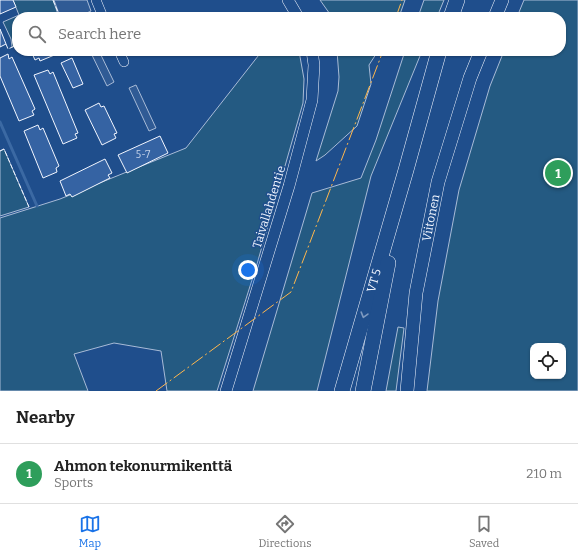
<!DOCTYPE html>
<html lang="en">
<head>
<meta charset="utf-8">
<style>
	:root { --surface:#fff; --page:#f2f2f2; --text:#222; --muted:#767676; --line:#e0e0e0; --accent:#1a73e8 }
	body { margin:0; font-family:Bitter,serif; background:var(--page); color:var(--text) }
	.controls { position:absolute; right:12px; bottom:12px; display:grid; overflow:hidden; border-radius:8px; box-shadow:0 1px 3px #0004 }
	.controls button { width:36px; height:36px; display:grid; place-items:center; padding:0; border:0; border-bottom:1px solid var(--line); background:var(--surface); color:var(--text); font:20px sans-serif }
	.you { position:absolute; left:248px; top:270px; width:14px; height:14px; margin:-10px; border:3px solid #fff; border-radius:50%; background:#1a73e8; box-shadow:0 0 0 6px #1a73e833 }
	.badge { display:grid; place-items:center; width:26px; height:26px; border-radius:50%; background:var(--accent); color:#fff; font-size:13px; font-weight:700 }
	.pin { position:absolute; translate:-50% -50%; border:2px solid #fff; box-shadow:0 1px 4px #0006 }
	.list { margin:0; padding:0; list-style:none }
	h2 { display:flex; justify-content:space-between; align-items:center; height:52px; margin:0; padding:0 16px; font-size:17px }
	h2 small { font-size:13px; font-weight:400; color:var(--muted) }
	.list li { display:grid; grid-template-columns:26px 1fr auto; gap:12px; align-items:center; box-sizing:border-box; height:60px; padding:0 16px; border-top:1px solid var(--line) }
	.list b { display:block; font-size:15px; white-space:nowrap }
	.list p { margin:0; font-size:13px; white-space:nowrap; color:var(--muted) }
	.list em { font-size:13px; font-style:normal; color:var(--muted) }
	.icon { flex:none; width:22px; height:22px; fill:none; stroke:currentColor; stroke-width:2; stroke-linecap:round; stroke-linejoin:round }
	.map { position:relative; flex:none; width:578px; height:391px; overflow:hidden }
	.search { position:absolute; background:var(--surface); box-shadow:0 1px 3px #0004; left:12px; right:12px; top:12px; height:44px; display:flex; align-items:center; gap:10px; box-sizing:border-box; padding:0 14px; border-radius:16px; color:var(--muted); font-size:15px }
	.sheet { height:112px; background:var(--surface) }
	nav { display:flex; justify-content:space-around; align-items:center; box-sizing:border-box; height:56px; border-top:1px solid var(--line); background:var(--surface); font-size:11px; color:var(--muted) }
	nav a { display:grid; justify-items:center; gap:2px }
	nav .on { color:var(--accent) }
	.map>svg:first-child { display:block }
	.green { fill:#245a82; stroke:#a8bbd7; fill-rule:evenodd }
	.parking { fill:#305b95; stroke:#a8bbd7 }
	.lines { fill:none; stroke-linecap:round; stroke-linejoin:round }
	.stream { stroke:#3b69a3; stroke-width:3 }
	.building { fill:#3563a3; stroke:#f2f6ff }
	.minor-casing { stroke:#f2f6ff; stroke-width:10 }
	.tertiary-casing { stroke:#f2f6ff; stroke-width:12 }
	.secondary-casing { stroke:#f2f6ff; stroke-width:14 }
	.trunk-casing { stroke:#f2f6ff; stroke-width:16 }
	.minor { stroke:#1f4e8c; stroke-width:9 }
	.tertiary { stroke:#1f4e8c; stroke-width:11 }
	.secondary { stroke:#1f4e8c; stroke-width:13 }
	.trunk { stroke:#1f4e8c; stroke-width:15 }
	.fence { stroke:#f2f6ff; stroke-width:1; stroke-dasharray:5 2; stroke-linecap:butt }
	.power { stroke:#ffb74d; stroke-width:1; stroke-dasharray:14 3 2 3; stroke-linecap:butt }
	.oneway { stroke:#7e9ac0 }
	.labels { text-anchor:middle; stroke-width:3; stroke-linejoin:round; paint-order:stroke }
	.number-label { font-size:10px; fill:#c3d1e8 }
	.street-label { font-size:12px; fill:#f2f6ff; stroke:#1f4e8c }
</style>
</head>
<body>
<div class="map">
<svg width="578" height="391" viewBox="0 0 578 391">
	<rect width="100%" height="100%" fill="#1f4e8c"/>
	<path class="green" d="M13 0H53L59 17H17V45L12 47 11 39 3 22 19 15Z
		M320 0H405L399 17H332Z
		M424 0H444L437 17H418Z
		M524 0H578V391H427L438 301 459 190 490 86 504 51H561V17H517ZM533 346H563V376H533Z
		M262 51H299L304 79 303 103 257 264 217 391H167L161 351 114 343 74 354 88 391H0V218L60 199 186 148Z
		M337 51H378L369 65 371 84 357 126 325 155 316 161 338 91 339 77Z
		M405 51H422L371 176 317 391H253L312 193 361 178 376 140Z
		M4 149 29 207 0 216V151Z
		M398 327 404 328 396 391H386Z"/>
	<path class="parking" d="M54 0H87L91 11 78 17H60Z
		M90 51H99L114 82 107 86Z
		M136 85 156 128 149 131 129 88Z"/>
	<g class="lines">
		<path class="stream" d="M0 122 37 206"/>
	</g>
	<path class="building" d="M0 0H13L16 7 0 14Z
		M0 29 6 44 0 47Z
		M31 51H64L40 61 39 58 35 60Z
		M8 54 9 59 12 57 35 109 32 111 34 115 19 121 0 76V58Z
		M72 58 83 84 73 88 61 63Z
		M48 70 50 74 53 72 78 133 75 134 77 138 63 144 34 75Z
		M99 103 101 107 104 106 117 133 114 134 116 138 102 145 85 110Z
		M38 125 40 130 43 128 59 166 56 168 57 172 43 178 24 131Z
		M160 136 168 153 127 173 118 155Z
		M105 159 112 173 108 175 110 178 72 197 70 194 66 196 60 181Z"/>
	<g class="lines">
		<g class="minor-casing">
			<path id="minor" d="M96 0 103 17
				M119 51 124 62"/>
		</g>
		<g class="tertiary-casing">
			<path id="tertiary" d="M288 0 298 17
				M226 391 289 186 312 100 314 65 312 51"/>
		</g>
		<g class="secondary-casing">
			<g id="secondary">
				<path d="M495 17 502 0"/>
				<path id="s1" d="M407 391 416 293 438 182 470 78 481 51"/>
			</g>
		</g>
		<g class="trunk-casing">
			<g id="trunk">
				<path d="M451 17 457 0"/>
				<path id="s2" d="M342 391 406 170 439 51"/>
				<path d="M363 391 388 263"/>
			</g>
		</g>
		<use href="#minor" class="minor"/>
		<use href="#tertiary" class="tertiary"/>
		<use href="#secondary" class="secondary"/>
		<use href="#trunk" class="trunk"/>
		<path class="fence" d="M53 0 60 17
			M6 44 8 49 17 45
			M0 151 4 149 29 207"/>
		<path class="power" d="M396 17 402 0
			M156 391 291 292 383 51"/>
	</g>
	<defs><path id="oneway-chevron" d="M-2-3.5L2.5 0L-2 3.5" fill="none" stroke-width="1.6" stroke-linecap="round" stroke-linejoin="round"/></defs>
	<use class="oneway" href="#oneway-chevron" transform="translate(364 315) rotate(106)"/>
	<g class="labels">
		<g class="number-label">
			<text x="143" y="158">5-7</text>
		</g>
		<g class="street-label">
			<text transform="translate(269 207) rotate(-73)" y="4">Taivallahdentie</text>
			<text dy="4" stroke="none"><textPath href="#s1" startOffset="175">Viitonen</textPath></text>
			<text dy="4" stroke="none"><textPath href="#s2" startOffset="115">VT 5</textPath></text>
		</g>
	</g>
</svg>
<div class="controls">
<button><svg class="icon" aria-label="locate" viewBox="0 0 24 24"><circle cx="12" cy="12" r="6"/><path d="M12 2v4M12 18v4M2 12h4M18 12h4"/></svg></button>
</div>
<div class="you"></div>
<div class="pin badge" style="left:558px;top:173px;background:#2e9e5b">1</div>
<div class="search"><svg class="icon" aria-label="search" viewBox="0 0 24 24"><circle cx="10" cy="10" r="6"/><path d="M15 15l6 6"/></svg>Search here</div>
</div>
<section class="sheet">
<h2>Nearby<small></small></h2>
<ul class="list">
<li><span class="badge" style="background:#2e9e5b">1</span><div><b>Ahmon tekonurmikenttä</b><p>Sports</p></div><em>210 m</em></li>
</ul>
</section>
<nav>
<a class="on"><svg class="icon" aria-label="map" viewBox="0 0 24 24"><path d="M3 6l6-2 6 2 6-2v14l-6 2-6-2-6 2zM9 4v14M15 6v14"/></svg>Map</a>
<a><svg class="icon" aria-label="directions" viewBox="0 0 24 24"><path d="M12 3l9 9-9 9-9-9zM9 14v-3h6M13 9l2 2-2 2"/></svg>Directions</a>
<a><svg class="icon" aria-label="saved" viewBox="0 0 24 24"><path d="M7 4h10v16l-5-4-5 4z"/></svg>Saved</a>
</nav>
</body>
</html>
